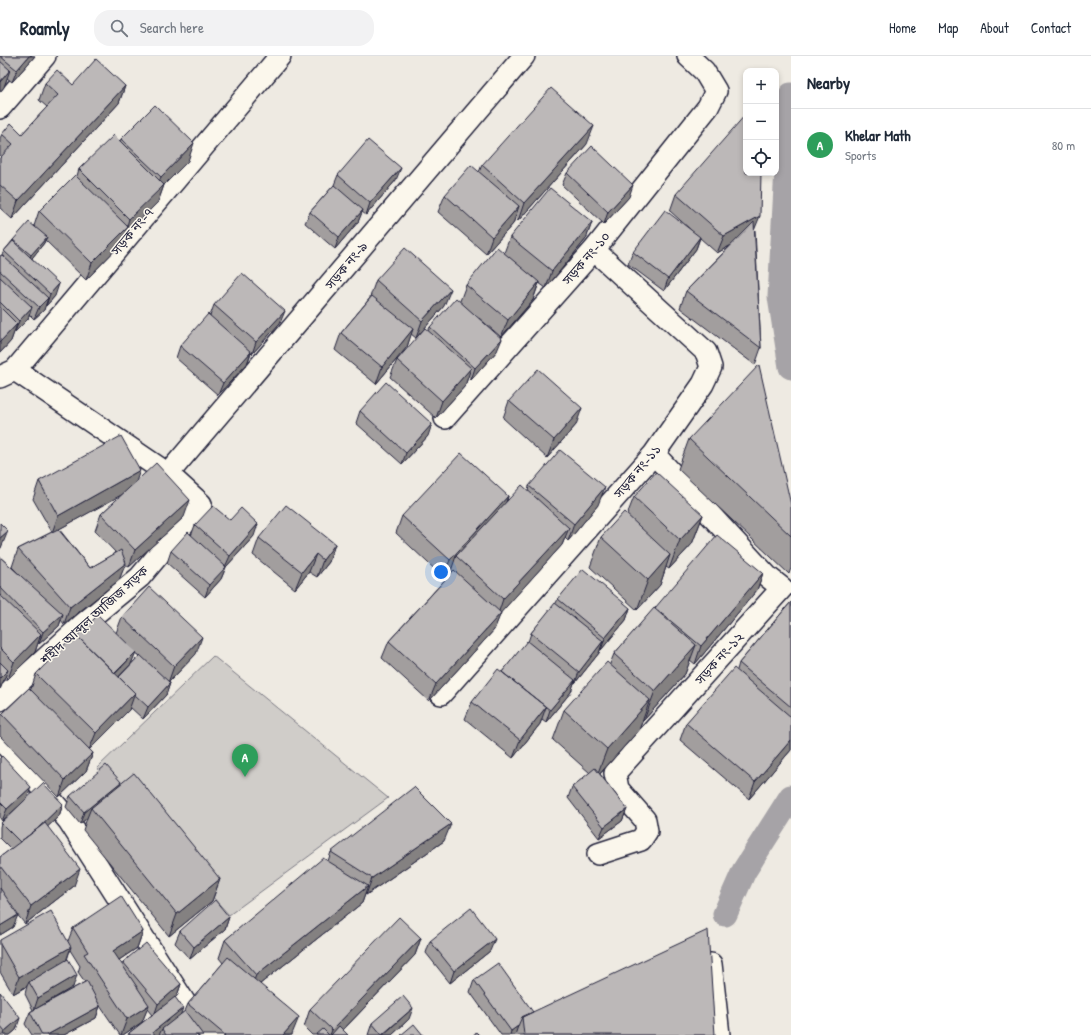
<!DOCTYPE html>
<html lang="en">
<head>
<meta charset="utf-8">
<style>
	:root { --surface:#fff; --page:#f2f2f3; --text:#1f2937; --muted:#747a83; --line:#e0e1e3; --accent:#22223b }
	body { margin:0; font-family:"Patrick Hand","Noto Sans Bengali",sans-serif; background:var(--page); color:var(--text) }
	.controls { position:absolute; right:12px; top:12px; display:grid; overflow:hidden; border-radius:8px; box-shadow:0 2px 6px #0003 }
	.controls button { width:36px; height:36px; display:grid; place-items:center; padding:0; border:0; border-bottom:1px solid var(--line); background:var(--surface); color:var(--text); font:20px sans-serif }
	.you { position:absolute; left:441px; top:516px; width:14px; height:14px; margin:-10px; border:3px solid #fff; border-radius:50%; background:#1a73e8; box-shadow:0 0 0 6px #1a73e833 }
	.badge { display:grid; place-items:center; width:26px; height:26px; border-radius:50%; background:var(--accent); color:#fff; font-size:13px; font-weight:700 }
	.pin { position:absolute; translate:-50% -33px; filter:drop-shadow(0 1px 2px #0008) }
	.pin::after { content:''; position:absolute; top:21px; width:14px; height:12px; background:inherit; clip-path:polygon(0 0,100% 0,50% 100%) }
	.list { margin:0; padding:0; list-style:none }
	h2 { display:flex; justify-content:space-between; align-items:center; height:52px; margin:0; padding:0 16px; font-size:17px }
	h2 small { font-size:13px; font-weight:400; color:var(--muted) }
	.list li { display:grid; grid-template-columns:26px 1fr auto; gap:12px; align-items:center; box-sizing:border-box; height:72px; padding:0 16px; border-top:1px solid var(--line) }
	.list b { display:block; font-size:15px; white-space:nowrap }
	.list p { margin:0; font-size:13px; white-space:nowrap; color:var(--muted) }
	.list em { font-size:13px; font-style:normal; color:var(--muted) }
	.icon { flex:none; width:22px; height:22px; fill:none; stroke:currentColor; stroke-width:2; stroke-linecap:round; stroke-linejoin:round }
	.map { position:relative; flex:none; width:791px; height:979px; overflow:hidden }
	header { display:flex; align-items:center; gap:24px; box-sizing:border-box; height:56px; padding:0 20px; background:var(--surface); border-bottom:1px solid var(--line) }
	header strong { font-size:19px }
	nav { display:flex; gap:22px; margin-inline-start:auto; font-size:14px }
	.search { width:280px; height:36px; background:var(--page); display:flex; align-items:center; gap:10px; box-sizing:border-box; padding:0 14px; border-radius:16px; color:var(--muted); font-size:15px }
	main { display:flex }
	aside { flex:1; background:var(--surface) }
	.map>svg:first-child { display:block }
	.green { fill:#d0cdc9; stroke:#797882 }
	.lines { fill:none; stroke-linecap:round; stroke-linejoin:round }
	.canal { stroke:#a6a3a7; stroke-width:25 }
	.street-casing { stroke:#22223b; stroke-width:24 }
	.street { stroke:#fbf7ec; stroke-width:21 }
	.wall { fill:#a29e9e; stroke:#22223b; fill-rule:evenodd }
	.shaded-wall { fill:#848181; stroke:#22223b }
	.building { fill:#bcb8b8; stroke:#22223b }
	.labels { text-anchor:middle; stroke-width:3; stroke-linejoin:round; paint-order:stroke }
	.street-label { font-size:13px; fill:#22223b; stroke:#fbf7ec }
</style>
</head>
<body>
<header>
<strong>Roamly</strong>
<div class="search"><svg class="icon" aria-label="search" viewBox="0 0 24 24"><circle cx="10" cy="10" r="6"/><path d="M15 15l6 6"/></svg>Search here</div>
<nav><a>Home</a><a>Map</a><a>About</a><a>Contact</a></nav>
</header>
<main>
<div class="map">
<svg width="791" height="979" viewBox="0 0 791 979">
	<rect width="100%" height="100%" fill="#eeeae2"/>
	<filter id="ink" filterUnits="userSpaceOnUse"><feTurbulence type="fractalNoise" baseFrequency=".025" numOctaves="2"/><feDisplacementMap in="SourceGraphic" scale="8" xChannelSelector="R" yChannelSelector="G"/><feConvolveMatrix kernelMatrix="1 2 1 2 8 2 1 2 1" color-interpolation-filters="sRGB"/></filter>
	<g filter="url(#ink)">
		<path class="green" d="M213 600 388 742 229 859 97 712Z"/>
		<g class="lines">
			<path class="canal" d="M791 39 780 241 791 311
				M725 858 744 815 791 741"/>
			<g class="street-casing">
				<path id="street" d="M0 52 45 0
					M0 321 15 314 280 0
					M445 362 594 194 708 51 716 35 704 15 688 0
					M168 418 524 0
					M441 638 654 398 703 328 711 311 706 296 594 194
					M0 644 83 568 140 521 201 448 168 418 15 314
					M0 682 69 765 194 961 213 979
					M598 798 641 784 647 775 645 764 618 733 615 717 782 532 768 521 654 398
					M711 908 719 979"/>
			</g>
			<use href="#street" class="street"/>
		</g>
		<path class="wall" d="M0 0H35L12 26 7 22 4 31 0 36Z
			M45 27 73 29 125 30 119 47 12 163 0 152V102L1 100 0 99V82L2 78H22L47 51 39 44Z
			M121 83 188 105 164 129 158 146 125 179 121 188 86 224 45 184 44 187 32 202 55 240 46 250 45 249 44 254 34 263 29 258 28 263 15 276H14L11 285 0 297V200L2 199 4 195 13 184 34 170 39 155 77 120 79 113 120 85Z
			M587 88 518 165 515 162 513 168 486 198 438 156 445 139 479 116 482 109Z
			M567 117 629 141 604 168 562 129Z
			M338 119 396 124 366 159 362 156 358 166 335 193 305 167 310 156 334 129Z
			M676 138 755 174 761 292 755 309 680 252 686 235 730 190 717 197 700 182 696 193 664 235 628 208 633 196 691 174 670 155Z
			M592 166 586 183 546 232 539 227 533 244 501 281 479 262 497 295 471 324 468 321 465 330 436 362 390 321 397 304 428 275 430 271 460 245 466 229 504 197 510 181Z
			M376 224 444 250 416 282 411 278 407 291 376 328 335 294 341 277 370 242V241Z
			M214 249 280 267 252 298 251 297 247 308 218 339 176 302 180 290 210 260Z
			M509 345 576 369 547 402 503 362Z
			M360 355 428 380 402 408 356 367Z
			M689 383 791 449V512L789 518 678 413Z
			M39 425 136 426 184 461 129 511 125 508 119 524 64 568 61 564 59 570 39 588 38 587 35 596 8 623 5 620 1 631 0 633V501L19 518 12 511 18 493 52 476 33 443ZM124 437 101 458 95 475 116 497 90 512 59 473Z
			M529 430 598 449 568 485 565 482 562 489 501 556 494 574 429 645 382 602 389 585 450 518 452 512 443 521 396 477 402 460 508 440 507 446 528 435Z
			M634 441 703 459 692 488 669 513 666 511 660 529 637 554 590 511 601 481 627 459Z
			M230 464 254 480 226 511 221 523 205 541 167 507 171 495 191 480 195 469Z
			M259 482 335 488 329 506 317 521 309 516 295 533 253 499Z
			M763 517 757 534 695 608 690 604 685 618 644 664 643 663 639 674 600 718 627 753 622 765 599 782 568 742 572 731 590 717 553 684 564 654 610 608 614 598 655 552Z
			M558 543 630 552 626 564 601 594H600L599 597 575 627H574L571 636 546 666 542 663 540 668 513 702 465 663 472 646 502 616 528 586 531 577 556 547Z
			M791 546V694L749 743 680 684 686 667 737 614 739 607Z
			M122 561 196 598 169 626 170 627 166 639 143 663 130 651 129 654 89 694 93 697 86 715 59 741 0 680V663L2 658 31 633 36 618 77 580 116 577ZM135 597 139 600 119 621 131 608Z
			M0 702 27 742 63 748 59 760 47 771 74 830 25 868 15 856 13 871 0 879V801L11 793 0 782V771L1 767 16 753 2 765 0 762Z
			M119 729 220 823 212 845 169 880 83 774 87 762 80 768 66 751 70 740Z
			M444 785 366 839 365 838 362 847 260 928 292 978V979H128L129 977 152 959 147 953 142 966 123 979H120L98 947 100 950 96 962 64 979H32L25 968 30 956 33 954 25 938 27 930 13 938 0 916V884L68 885 73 872 143 875 137 892 119 904 122 908 123 906 181 928 177 940 175 941 180 959 185 955 188 948 223 907 219 902 225 884 328 805 331 796ZM70 894 80 910 78 916 85 926 48 946 73 931 67 904Z
			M229 861 225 873 190 903 175 887 180 875Z
			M421 882 415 899 343 974 348 979H312L304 971 310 953Z
			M430 885 490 895 450 927 426 897Z
			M474 924 533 956 715 979H501L470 936Z
			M0 936 16 974 10 979H0Z
			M409 963 392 979H368L372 967Z"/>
		<path class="shaded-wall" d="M29 0H35L12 26 17 14Z
			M10 14 4 31 0 36V26Z
			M125 30 119 47 12 163 18 145Z
			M594 70 587 88 518 165 524 147Z
			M194 87 188 105 163 130 164 129 158 146 125 179 121 188 86 224 92 207 126 173 129 163 154 138 161 121Z
			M401 112 396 124 366 159 370 147Z
			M633 129 629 141 604 168 608 156Z
			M519 150 513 168 486 198 492 181Z
			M363 154 358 166 335 193 339 181Z
			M760 160 753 177 717 197 724 180Z
			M592 166 586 183 546 232 552 215Z
			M47 181 44 187 29 206 31 199Z
			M700 181 696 193 664 235 668 223Z
			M539 226 533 244 501 281 508 264Z
			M59 228 55 240 46 250 50 238Z
			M451 233 444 250 416 282 422 265Z
			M48 242 44 254 34 263 39 251Z
			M32 251 28 263 15 276 19 265Z
			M285 255 280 267 252 298 256 286Z
			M17 268 11 285 0 297V286Z
			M413 273 407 291 376 328 382 311Z
			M502 283 497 295 471 324 475 312Z
			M251 296 247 308 218 339 223 327Z
			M471 312 465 330 436 362 442 345Z
			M582 352 576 369 547 402 554 384Z
			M432 368 428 380 402 408 406 397Z
			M140 414 134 432 52 477 58 460Z
			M605 431 598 449 568 485 574 468Z
			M508 440 502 458 456 500 452 512 443 521 450 504Z
			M190 444 184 461 129 511 135 494Z
			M703 459 692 488 669 513 680 484Z
			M258 468 254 480 226 511 221 523 205 541 209 529 225 511 230 500Z
			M569 472 562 489 497 561 503 543Z
			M8 475 1 492 0 493V482Z
			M335 488 329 506 317 521 323 504Z
			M316 498 309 516 295 533 302 516Z
			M670 499 660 529 637 554 648 524Z
			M126 507 119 524 64 568 70 551Z
			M763 517 757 534 695 608 701 590Z
			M630 552 626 564 601 594 605 582Z
			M501 557 494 574 429 645 436 628Z
			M63 558 59 570 39 588 43 576Z
			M41 578 35 596 8 623 14 606Z
			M202 581 196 598 168 627 174 610Z
			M603 585 599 597 575 627 579 616Z
			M696 589 685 618 644 664 655 635Z
			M136 596 131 608 107 633 112 621Z
			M8 614 1 631 0 633V622Z
			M575 624 571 636 546 666 550 654Z
			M170 627 166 639 143 663 148 651Z
			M135 637 129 654 89 694 96 677Z
			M650 644 639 674 596 722 607 693Z
			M546 651 540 668 513 702 520 684Z
			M791 684V694L749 743 755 726Z
			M93 697 86 715 59 741 65 724Z
			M121 726 116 738 91 752 87 762 80 768 84 756Z
			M31 731 27 743 2 765 7 753Z
			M63 748 59 760 17 800 21 788Z
			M627 753 622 765 599 782 604 771Z
			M451 768 444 785 366 839 372 822Z
			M80 813 74 830 25 868 31 850Z
			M220 823 212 845 169 880 177 858Z
			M368 830 362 847 250 936 256 919Z
			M18 859 13 871 0 879V870Z
			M229 861 225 873 190 903 194 891Z
			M143 875 137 892 107 912 113 895Z
			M421 882 415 899 338 979H330L332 974Z
			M495 883 490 895 450 927 454 915Z
			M71 891 65 908 29 926 27 930 13 938 19 921Z
			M77 919 73 931 34 954 38 942Z
			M181 928 177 940 154 960 158 948Z
			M149 949 142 966 123 979H121L127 963Z
			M100 950 96 962 64 979H47Z
			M183 952 179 963 162 973 159 979H151L153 976Z
			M413 952 409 963 392 979H383Z
			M299 961 292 978V979H283Z
			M20 962 16 974 10 979H4L5 975Z
			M518 970 515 979H510L511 975Z"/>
		<path class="building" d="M0 0H29L17 14Z
			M96 3 125 30 18 145 0 129V102L13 88 2 78 11 67 22 78 58 39 45 27 57 14 73 29Z
			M0 5 10 14 0 26Z
			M551 32 594 70 524 147 482 109Z
			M155 49 194 87 161 121 121 83Z
			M746 58V117H761L760 160 724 180 676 138Z
			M114 79 164 129 129 163 79 113Z
			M368 84 401 112 370 147 338 119Z
			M592 90 633 129 608 156 567 117Z
			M471 109 519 150 492 181 445 139Z
			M75 119 128 171 92 207 39 155Z
			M334 129 363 154 339 181 310 156Z
			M550 132 592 166 552 215 510 181Z
			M665 154 700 181 668 223 633 196Z
			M29 166 47 181 31 199 13 184Z
			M754 166 761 292 686 235Z
			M13 185 59 228 50 238 4 195Z
			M497 191 539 226 508 264 466 229Z
			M405 192 451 233 422 265 376 224Z
			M2 199 48 242 39 251 0 215V200Z
			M242 217 285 255 256 286 214 249Z
			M0 221 32 251 19 265 0 246Z
			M372 240 413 273 382 311 341 277Z
			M456 242 502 283 475 312 430 271Z
			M0 251 17 268 0 286Z
			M208 258 251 296 223 327 180 290Z
			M425 272 471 312 442 345 397 304Z
			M759 309 791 449V480L689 383Z
			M538 313 582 352 554 384 509 345Z
			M386 326 432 368 406 397 360 355Z
			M121 380 140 414 58 460 39 425Z
			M560 394 605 431 574 468 529 430Z
			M461 397 508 440 450 504 402 460Z
			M156 407 190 444 135 494 101 458Z
			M656 416 703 459 680 484 634 441Z
			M522 429 569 472 503 543 456 500Z
			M286 449 335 488 323 504 316 498 302 516 259 482Z
			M213 450 230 464 241 452 258 468 230 500 195 469Z
			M624 456 670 499 648 524 601 481Z
			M0 467 8 475 0 482Z
			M58 473 90 512 121 494 126 507 70 551 18 493Z
			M188 476 226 511 209 529 171 495Z
			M717 479 763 517 701 590 655 552Z
			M0 501 63 558 43 576 0 531Z
			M583 513 630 552 605 582 558 543Z
			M454 514 501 557 436 628 389 585Z
			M149 531 202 581 174 610 122 561Z
			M0 539 41 578 14 606 0 592Z
			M791 546V651L739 607Z
			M555 547 603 585 579 616 531 577Z
			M654 552 696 589 655 635 614 598Z
			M98 559 136 596 115 617 77 580Z
			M75 578 135 637 96 677 36 618Z
			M527 585 575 624 550 654 502 616Z
			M140 599 170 627 148 651 135 639V637L119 621Z
			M0 606 8 614 0 622Z
			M607 606 650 644 607 693 564 654Z
			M734 612 791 661V684L755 726 686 667Z
			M498 613 546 651 520 684 472 646Z
			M29 632 93 697 65 724 2 658Z
			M2 700 31 731 7 753 0 746V702Z
			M106 709 121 726 84 756 70 740Z
			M595 712 627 753 604 771 572 731Z
			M134 717 220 823 177 858 91 752Z
			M43 727 63 748 36 774 20 786 1 767Z
			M414 731 451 768 372 822 331 796Z
			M45 767 80 813 31 850 0 810V801Z
			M323 802 368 830 256 919 225 884Z
			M0 832 18 859 0 870Z
			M121 840 143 875 113 895 149 949 127 963 84 898 88 896 73 872Z
			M215 844 229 861 194 891 180 875Z
			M471 852 495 883 454 915 430 885Z
			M51 855 71 891 19 921 0 888V884Z
			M399 861 421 882 332 974 310 953Z
			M708 874 715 979H524L522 961Z
			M146 887 181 928 158 948 123 906Z
			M228 901 299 961 283 979H225L188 948Z
			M68 903 77 919 38 942 29 926Z
			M498 907 533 956 522 961 518 970 511 975 474 924Z
			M87 925 100 950 47 979H42L30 956Z
			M0 936 20 962 5 975 0 969Z
			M403 940 413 952 382 979 372 967Z
			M175 941 183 952 153 976 155 979H130L129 977Z
			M185 955 203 979H166L162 973Z
			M414 968 423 979H401Z
			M339 970 348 979H331Z
			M323 973 329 979H316Z
			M476 976 479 979H474Z"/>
	</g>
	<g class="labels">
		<g class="street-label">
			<text transform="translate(132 175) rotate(-50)" y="5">সড়ক নং-৭</text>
			<text transform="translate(586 202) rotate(-49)" y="5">সড়ক নং-১০</text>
			<text transform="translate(346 209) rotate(-50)" y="5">সড়ক নং-৯</text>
			<text transform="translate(637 415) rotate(-50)" y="5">সড়ক নং-১১</text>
			<text transform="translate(94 559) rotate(-42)" y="5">শহীদ আব্দুল আজিজ সড়ক</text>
			<text transform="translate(719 602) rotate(-48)" y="5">সড়ক নং-১২</text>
		</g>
	</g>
</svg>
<div class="controls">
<button>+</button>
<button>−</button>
<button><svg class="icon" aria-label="locate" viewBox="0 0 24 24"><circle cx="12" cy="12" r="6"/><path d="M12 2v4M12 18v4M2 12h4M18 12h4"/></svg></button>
</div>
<div class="you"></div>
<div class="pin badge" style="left:245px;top:721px;background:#2e9e5b">A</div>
</div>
<aside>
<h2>Nearby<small></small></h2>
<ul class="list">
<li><span class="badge" style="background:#2e9e5b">A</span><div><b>Khelar Math</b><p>Sports</p></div><em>80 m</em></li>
</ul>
</aside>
</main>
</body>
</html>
